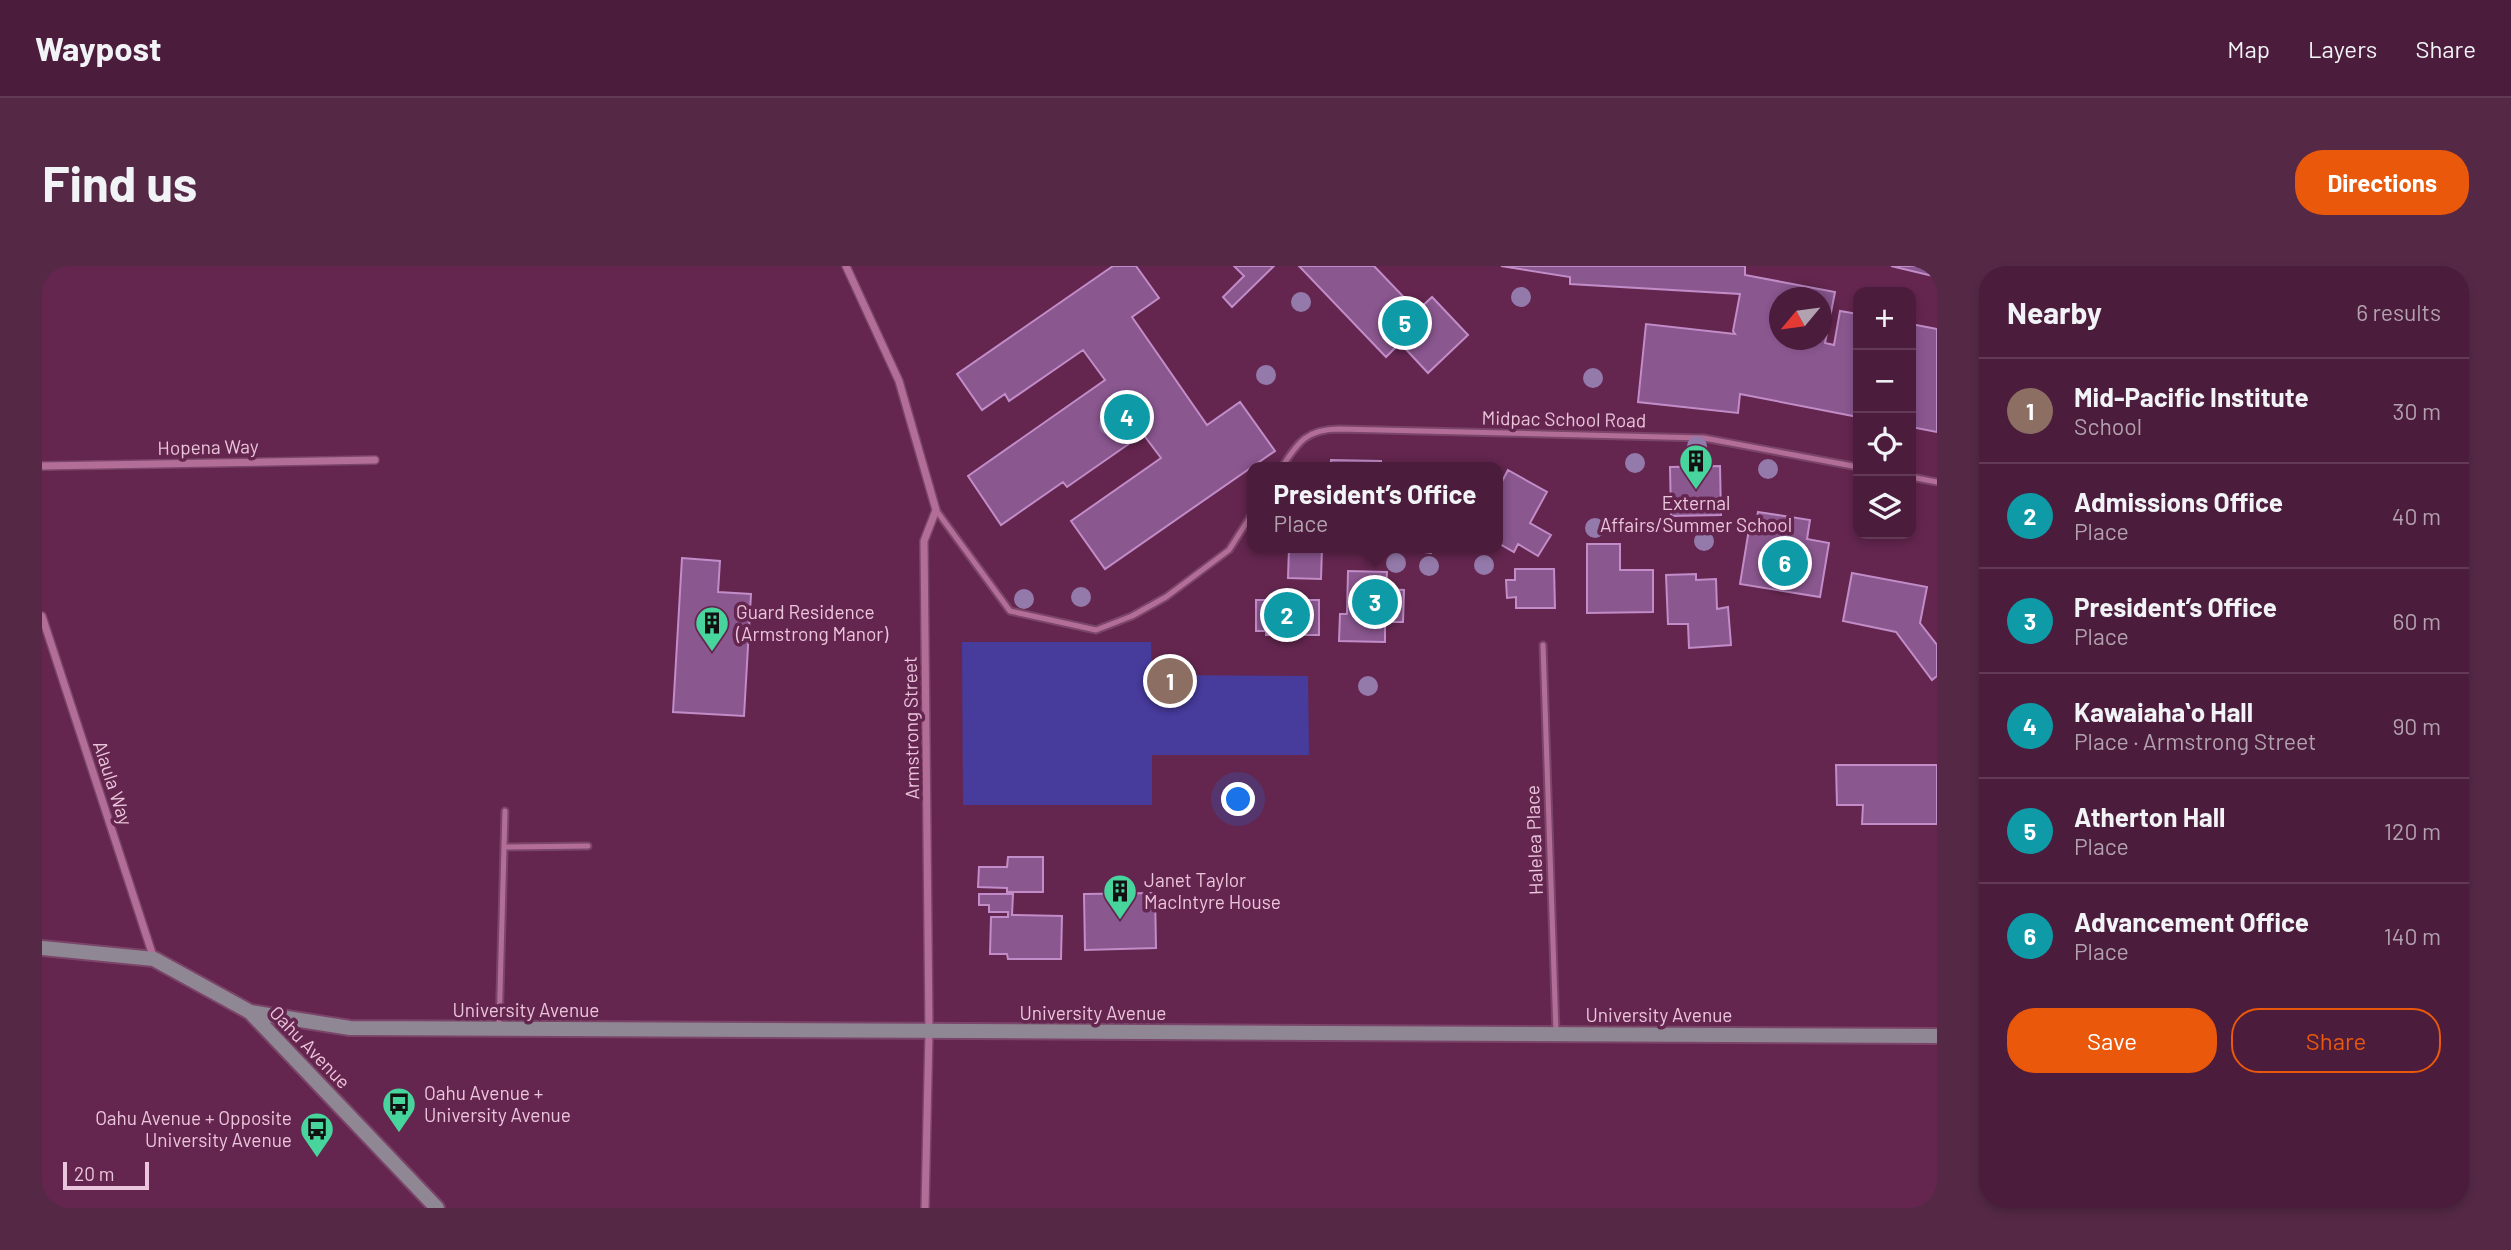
<!DOCTYPE html>
<html lang="en">
<head>
<meta charset="utf-8">
<style>
	:root { --surface:#4b1c3b; --page:#552946; --text:#f1f3f6; --muted:#b2a1af; --line:#623a55; --accent:#ea580c }
	body { margin:0; font-family:Barlow,sans-serif; background:var(--page); color:var(--text) }
	.controls { position:absolute; right:21px; top:21px; display:grid; overflow:hidden; border-radius:14px; box-shadow:0 4px 10px #0003 }
	.controls button { width:63px; height:63px; display:grid; place-items:center; padding:0; border:0; border-bottom:2px solid var(--line); background:var(--surface); color:var(--text); font:35px sans-serif }
	.compass { position:absolute; left:1727px; top:21px; width:63px; height:63px; border-radius:50%; background:var(--surface); box-shadow:0 4px 10px #0003; rotate:241deg }
	.scale { position:absolute; left:21px; bottom:18px; width:86px; box-sizing:border-box; padding-left:7px; border:4px solid #ebc5db; border-top:0; font-size:19px; line-height:24px; white-space:nowrap; color:#ebc5db; -webkit-text-stroke:5px #64264f; paint-order:stroke }
	.you { position:absolute; left:1197px; top:534px; width:24px; height:24px; margin:-18px; border:5px solid #fff; border-radius:50%; background:#1a73e8; box-shadow:0 0 0 10px #1a73e833 }
	.badge { display:grid; place-items:center; width:46px; height:46px; border-radius:50%; background:var(--accent); color:#fff; font-size:23px; font-weight:700 }
	.pin { position:absolute; translate:-50% -50%; border:4px solid #fff; box-shadow:0 2px 7px #0006 }
	.popup { position:absolute; left:1205px; top:196px; width:256px; height:91px; box-sizing:border-box; display:grid; place-content:center; border-radius:14px; background:var(--surface); filter:drop-shadow(0 2px 5px #0005); font-size:23px; white-space:nowrap; color:var(--muted) }
	.popup b { font-size:26px; color:var(--text) }
	.popup::after { content:''; position:absolute; left:50%; top:100%; margin-left:-14px; border:14px solid transparent; border-top-color:var(--surface) }
	.list { margin:0; padding:0; list-style:none }
	h2 { display:flex; justify-content:space-between; align-items:center; height:91px; margin:0; padding:0 28px; font-size:30px }
	h2 small { font-size:23px; font-weight:400; color:var(--muted) }
	.list li { display:grid; grid-template-columns:46px 1fr auto; gap:21px; align-items:center; box-sizing:border-box; height:105px; padding:0 28px; border-top:2px solid var(--line) }
	.list b { display:block; font-size:26px; white-space:nowrap }
	.list p { margin:0; font-size:23px; white-space:nowrap; color:var(--muted) }
	.list em { font-size:23px; font-style:normal; color:var(--muted) }
	.actions { display:flex; gap:14px; padding:21px 28px }
	.actions a { flex:1; padding:16px 0; border:2px solid var(--accent); border-radius:28px; text-align:center; font-size:24px; color:var(--accent) }
	.actions .main { background:var(--accent); color:#fff }
	.icon { flex:none; width:38px; height:38px; fill:none; stroke:currentColor; stroke-width:2; stroke-linecap:round; stroke-linejoin:round }
	.map { position:relative; flex:none; width:1895px; height:942px; overflow:hidden; border-radius:28px }
	header { display:flex; align-items:center; gap:42px; box-sizing:border-box; height:98px; padding:0 35px; background:var(--surface); border-bottom:2px solid var(--line) }
	header strong { font-size:33px }
	nav { display:flex; gap:38px; margin-inline-start:auto; font-size:24px }
	.intro { display:flex; align-items:center; justify-content:space-between; box-sizing:border-box; height:168px; padding:0 42px }
	h1 { margin:0; font-size:49px }
	.button { padding:18px 32px; border-radius:28px; background:var(--accent); color:#fff; font-size:24px; font-weight:700 }
	main { display:flex; gap:42px; padding:0 42px }
	aside { flex:1; background:var(--surface); border-radius:28px; box-shadow:0 4px 10px #0003 }
	.map>svg:first-child { display:block }
	.green { fill:#473b9c }
	.building { fill:#8a578f; stroke:#c18cc7; stroke-width:2; fill-rule:evenodd }
	.lines { fill:none; stroke-linecap:round; stroke-linejoin:round }
	.lane-casing { stroke:#7b4569; stroke-width:9 }
	.street-casing { stroke:#7b4569; stroke-width:10 }
	.secondary-casing { stroke:#7b4569; stroke-width:18 }
	.lane { stroke:#b36e98; stroke-width:5 }
	.street { stroke:#b36e98; stroke-width:7 }
	.secondary { stroke:#908795; stroke-width:14 }
	.tree { fill:#947aaa }
	.labels { text-anchor:middle; stroke-width:7; stroke-linejoin:round; paint-order:stroke }
	.street-label { font-size:19px; fill:#ebc5db; stroke:#64264f }
	.poi-label { font-size:19px; fill:#ebc5db; stroke:#64264f; text-anchor:start }
</style>
</head>
<body>
<header>
<strong>Waypost</strong>
<nav><a>Map</a><a>Layers</a><a>Share</a></nav>
</header>
<div class="intro"><h1>Find us</h1><a class="button">Directions</a></div>
<main>
<div class="map">
<svg width="1895" height="942" viewBox="0 0 1895 942">
	<rect width="100%" height="100%" fill="#64264f"/>
	<path class="green" d="M920 376H1109L1110 409 1266 410 1267 489H1110V539H921Z"/>
	<path class="building" d="M1071 0H1094L1117 32 1090 51 1165 159 1198 136 1233 185 1063 303 1029 255 1119 192 1101 168 1025 221 1021 216 959 259 926 210 1063 114 1041 84 967 135 963 128 940 144 915 108Z
		M1192 0H1232L1190 41 1181 31 1202 10Z
		M1257 0H1332L1375 45 1390 31 1426 69 1386 107 1358 77 1344 91Z
		M1459 0H1703V9L1793 26 1783 77 1792 79 1798 45 1816 48V151L1698 128 1696 147 1596 136 1604 58 1693 68 1691 65 1698 28 1528 18V11ZM1738 32H1780V74H1738Z
		M1849 0H1895V11Z
		M1869 58 1895 63V166L1869 161Z
		M1289 194 1339 195V201H1289Z
		M1678 200 1679 249 1629 250 1628 201Z
		M1466 204 1505 226 1488 257 1509 269 1496 290 1476 278 1472 286 1456 277V223Z
		M1716 246 1768 254 1765 273 1787 277 1778 331 1698 318 1707 263 1713 264Z
		M1545 278H1578V304H1611V346L1545 347Z
		M1241 282H1280L1279 313 1246 312 1247 282Z
		M1367 282H1390L1389 287 1367 284Z
		M640 292 678 295 676 326 709 328 702 450 631 446Z
		M1473 303H1512L1513 342H1474V331L1465 332 1464 314H1473Z
		M1306 305 1345 306 1344 323 1362 324 1361 356H1343V376L1297 375 1298 348H1305Z
		M1810 307 1885 321 1878 357 1895 379V410L1890 414 1854 366 1801 355Z
		M1654 308V314L1674 313 1675 343 1686 341 1689 379 1647 382 1646 358H1626L1624 309Z
		M1214 334H1277V369H1224V365H1214Z
		M1794 499H1895V558H1820L1821 539H1795Z
		M966 591H1001V626H965V622L936 621 937 601H965Z
		M1113 627 1114 682 1043 684 1042 628Z
		M937 628H971L970 649 1020 650 1019 693H966L965 688H948L949 651H966V646H947V639H937Z"/>
	<g class="lines">
		<g class="lane-casing">
			<path id="lane" d="M1240 201C1256 176 1265 163 1297 163L1662 172 1816 201
				M1869 211 1895 216
				M894 244 968 345 1054 364 1090 350 1124 331 1187 284 1210 248
				M1501 379 1514 766
				M462 581 546 580
				M457 763 463 545"/>
		</g>
		<g class="street-casing">
			<path id="street" d="M804 0 857 115 894 244 882 275 887 765 883 942
				M0 200 333 194
				M0 350 112 693"/>
		</g>
		<g class="secondary-casing">
			<path id="secondary" d="M0 682 112 693 208 746 395 942
				M208 746 308 762 1895 770"/>
		</g>
		<use href="#lane" class="lane"/>
		<use href="#street" class="street"/>
		<use href="#secondary" class="secondary"/>
	</g>
	<g class="tree">
		<circle cx="1479" cy="31" r="10"/>
		<circle cx="1259" cy="36" r="10"/>
		<circle cx="1224" cy="109" r="10"/>
		<circle cx="1551" cy="112" r="10"/>
		<circle cx="1067" cy="159" r="10"/>
		<circle cx="1655" cy="180" r="10"/>
		<circle cx="1593" cy="197" r="10"/>
		<circle cx="1726" cy="203" r="10"/>
		<circle cx="1553" cy="262" r="10"/>
		<circle cx="1662" cy="275" r="10"/>
		<circle cx="1354" cy="297" r="10"/>
		<circle cx="1442" cy="299" r="10"/>
		<circle cx="1387" cy="300" r="10"/>
		<circle cx="1039" cy="331" r="10"/>
		<circle cx="982" cy="333" r="10"/>
		<circle cx="1326" cy="420" r="10"/>
	</g>
	<defs>
		<g id="building-pin" transform="scale(1.75)"><path d="M0 17L-7.5 6A9.5 9.5 0 1 1 7.5 6Z" fill="#48d49d" stroke="#64264f"/><path d="M-4-6H4V6H1V3H-1V6H-4ZM-2.5-4.3h1.7v1.8h-1.7ZM.8-4.3h1.7v1.8H.8ZM-2.5-1h1.7V.8h-1.7ZM.8-1h1.7V.8H.8Z" fill="#111"/></g>
		<g id="bus-pin" transform="scale(1.75)"><path d="M0 17L-7.5 6A9.5 9.5 0 1 1 7.5 6Z" fill="#48d49d" stroke="#64264f"/><path d="M-5-6H5V4H4V6H2V4H-2V6H-4V4H-5ZM-3.5-4V0h7V-4ZM-3.5 1.2v1.5H-2V1.2ZM2 1.2v1.5H3.5V1.2Z" fill="#111"/></g>
	</defs>
	<g fill-rule="evenodd">
		<use href="#building-pin" x="1654" y="195"/>
		<use href="#building-pin" x="670" y="357"/>
		<use href="#building-pin" x="1078" y="625"/>
		<use href="#bus-pin" x="357" y="838"/>
		<use href="#bus-pin" x="275" y="863"/>
	</g>
	<g class="labels">
		<g class="street-label">
			<text transform="translate(1522 153) rotate(1)" y="7">Midpac School Road</text>
			<text transform="translate(166 181) rotate(-1)" y="7">Hopena Way</text>
			<text transform="translate(869 462) rotate(-91)" y="7">Armstrong Street</text>
			<text transform="translate(71 517) rotate(72)" y="7">Alaula Way</text>
			<text transform="translate(1492 574) rotate(-92)" y="7">Halelea Place</text>
			<text x="484" y="751">University Avenue</text>
			<text x="1051" y="754">University Avenue</text>
			<text x="1617" y="756">University Avenue</text>
			<text transform="translate(268 781) rotate(46)" y="7">Oahu Avenue</text>
		</g>
		<g class="poi-label">
			<text x="1654" y="244" text-anchor="middle">External<tspan x="1654" dy="22">Affairs/Summer School</tspan></text>
			<text x="694" y="353">Guard Residence<tspan x="694" dy="22">(Armstrong Manor)</tspan></text>
			<text x="1102" y="621">Janet Taylor<tspan x="1102" dy="22">MacIntyre House</tspan></text>
			<text x="382" y="834">Oahu Avenue +<tspan x="382" dy="22">University Avenue</tspan></text>
			<text x="250" y="859" text-anchor="end">Oahu Avenue + Opposite<tspan x="250" dy="22">University Avenue</tspan></text>
		</g>
	</g>
</svg>
<div class="controls">
<button>+</button>
<button>−</button>
<button><svg class="icon" aria-label="locate" viewBox="0 0 24 24"><circle cx="12" cy="12" r="6"/><path d="M12 2v4M12 18v4M2 12h4M18 12h4"/></svg></button>
<button><svg class="icon" aria-label="layers" viewBox="0 0 24 24"><path d="M12 4l9 5-9 5-9-5zM3 14l9 5 9-5"/></svg></button>
</div>
<svg class="compass" viewBox="-18 -18 36 36"><path d="M0-13l5 13h-10z" fill="#e53935"/><path d="M0 13l5-13h-10z" fill="#b2a1af"/></svg>
<div class="scale">20 m</div>
<div class="you"></div>
<div class="pin badge" style="left:1128px;top:415px;background:#8d6e63">1</div>
<div class="pin badge" style="left:1245px;top:349px;background:#0f9aa8">2</div>
<div class="pin badge" style="left:1333px;top:336px;background:#0f9aa8">3</div>
<div class="popup"><b>President’s Office</b>Place</div>
<div class="pin badge" style="left:1085px;top:151px;background:#0f9aa8">4</div>
<div class="pin badge" style="left:1363px;top:57px;background:#0f9aa8">5</div>
<div class="pin badge" style="left:1743px;top:297px;background:#0f9aa8">6</div>
</div>
<aside>
<h2>Nearby<small>6 results</small></h2>
<ul class="list">
<li><span class="badge" style="background:#8d6e63">1</span><div><b>Mid-Pacific Institute</b><p>School</p></div><em>30 m</em></li>
<li><span class="badge" style="background:#0f9aa8">2</span><div><b>Admissions Office</b><p>Place</p></div><em>40 m</em></li>
<li><span class="badge" style="background:#0f9aa8">3</span><div><b>President’s Office</b><p>Place</p></div><em>60 m</em></li>
<li><span class="badge" style="background:#0f9aa8">4</span><div><b>Kawaiahaʻo Hall</b><p>Place · Armstrong Street</p></div><em>90 m</em></li>
<li><span class="badge" style="background:#0f9aa8">5</span><div><b>Atherton Hall</b><p>Place</p></div><em>120 m</em></li>
<li><span class="badge" style="background:#0f9aa8">6</span><div><b>Advancement Office</b><p>Place</p></div><em>140 m</em></li>
</ul>
<div class="actions"><a class="main">Save</a><a>Share</a></div>
</aside>
</main>
</body>
</html>
